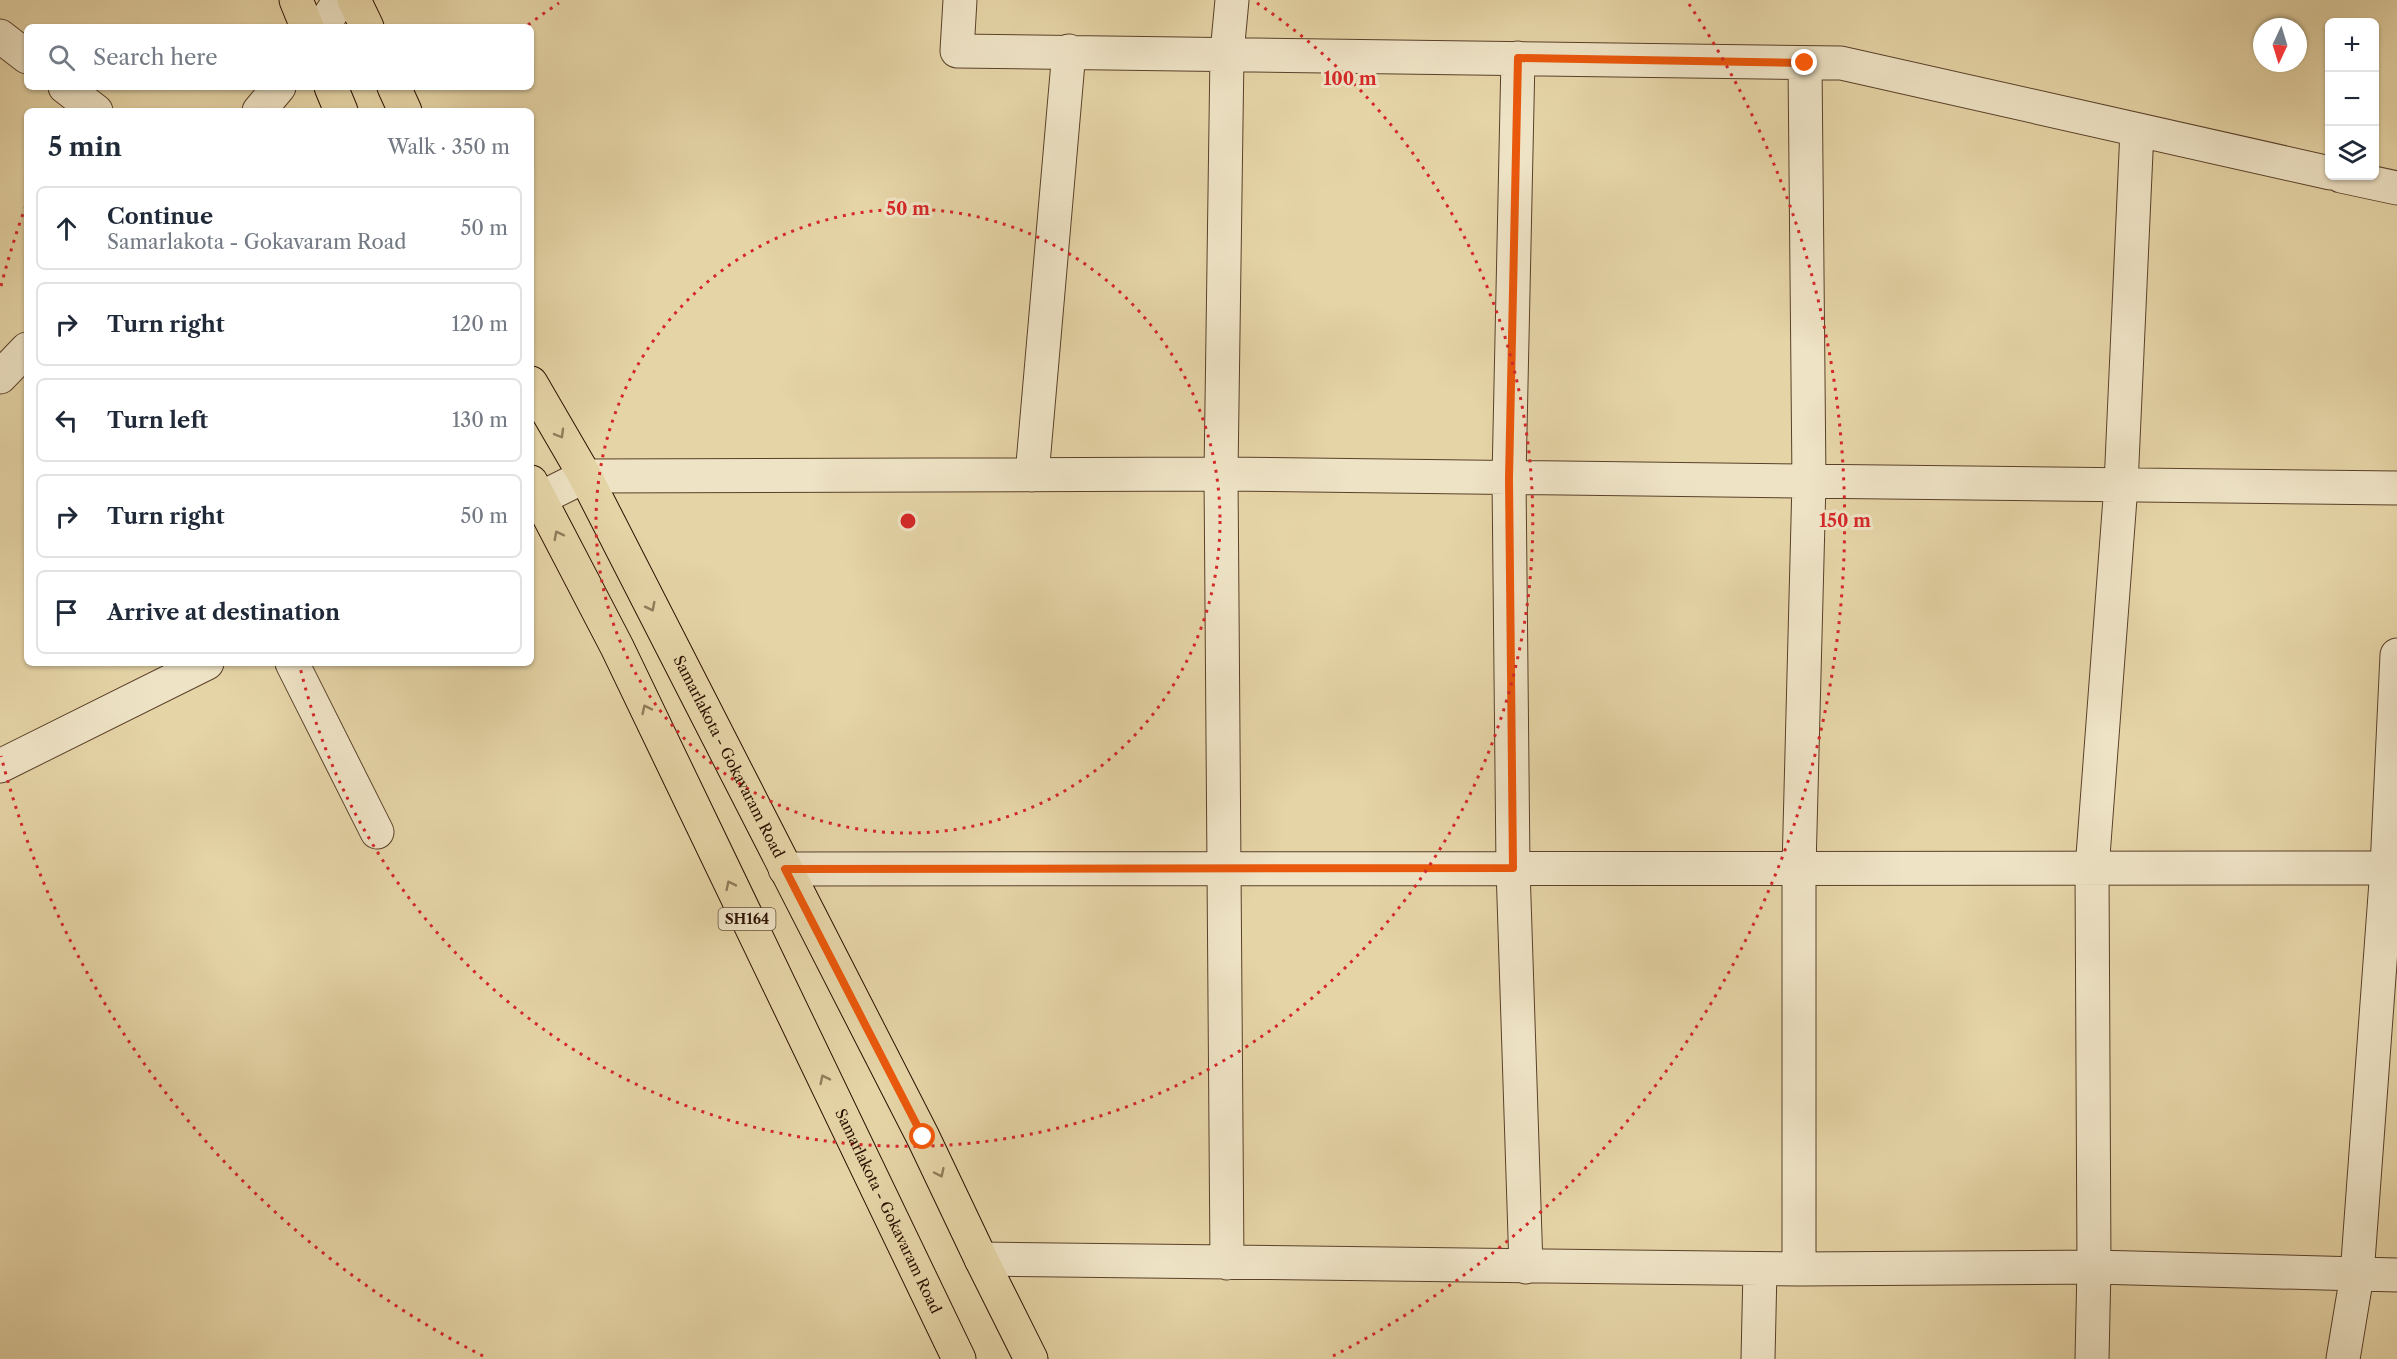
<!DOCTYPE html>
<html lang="en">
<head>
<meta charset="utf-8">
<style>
	:root { --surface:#fff; --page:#f2f2f3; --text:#1f2937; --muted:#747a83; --line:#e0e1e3 }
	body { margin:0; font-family:"Libre Caslon Text",serif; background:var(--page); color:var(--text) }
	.controls { position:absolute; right:18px; top:18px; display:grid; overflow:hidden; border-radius:9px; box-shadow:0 2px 4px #0004 }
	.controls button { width:54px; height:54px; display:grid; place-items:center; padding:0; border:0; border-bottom:2px solid var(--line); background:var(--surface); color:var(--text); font:30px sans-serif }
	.compass { position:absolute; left:2253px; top:18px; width:54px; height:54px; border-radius:50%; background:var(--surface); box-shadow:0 2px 4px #0004; rotate:184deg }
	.stop { position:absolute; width:18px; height:18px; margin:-14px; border:4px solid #ea580c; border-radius:50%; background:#fff }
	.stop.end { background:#ea580c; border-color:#fff; box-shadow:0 2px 6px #0008 }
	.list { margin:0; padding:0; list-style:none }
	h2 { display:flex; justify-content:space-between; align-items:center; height:78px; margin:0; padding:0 24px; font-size:26px }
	h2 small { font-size:20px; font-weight:400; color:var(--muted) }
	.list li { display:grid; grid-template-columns:39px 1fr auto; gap:18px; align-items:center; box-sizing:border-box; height:84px; margin:0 12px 12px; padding:0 12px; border:2px solid var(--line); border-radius:9px }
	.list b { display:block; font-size:22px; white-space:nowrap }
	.list p { margin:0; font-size:20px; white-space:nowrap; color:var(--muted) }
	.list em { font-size:20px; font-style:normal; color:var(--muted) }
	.icon { flex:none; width:33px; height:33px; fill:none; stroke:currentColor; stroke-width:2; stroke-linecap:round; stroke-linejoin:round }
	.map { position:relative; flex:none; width:2397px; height:1359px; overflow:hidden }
	.search { position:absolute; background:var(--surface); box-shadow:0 2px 4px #0004; left:24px; top:24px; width:510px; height:66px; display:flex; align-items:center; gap:15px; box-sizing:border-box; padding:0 21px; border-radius:9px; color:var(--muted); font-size:22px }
	.panel { position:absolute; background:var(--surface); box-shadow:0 2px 4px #0004; left:24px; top:108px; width:510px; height:558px; border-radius:9px }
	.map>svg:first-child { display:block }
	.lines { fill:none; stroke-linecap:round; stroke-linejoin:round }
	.minor-casing { stroke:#5a412a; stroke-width:35 }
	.tertiary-casing { stroke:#5a412a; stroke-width:35 }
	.primary-casing { stroke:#2b1000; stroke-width:35 }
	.minor { stroke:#eee3c5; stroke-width:33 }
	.tertiary { stroke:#eee3c5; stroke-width:33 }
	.primary { stroke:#e5d4a6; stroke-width:33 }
	.oneway { stroke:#917c5b }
	.route { stroke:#ea580c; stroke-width:8 }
	.ring { fill:none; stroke:#d62828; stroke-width:3; stroke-dasharray:3 6 }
	.labels { text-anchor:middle; stroke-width:6; stroke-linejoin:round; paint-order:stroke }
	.shield { fill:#eee3c5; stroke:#664f3b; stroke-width:1.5 }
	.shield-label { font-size:14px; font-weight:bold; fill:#2b1000 }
	.street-label { font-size:15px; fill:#2b1000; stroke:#eee3c5 }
	.centre { fill:#d62828; stroke:#eee3c5; stroke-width:3 }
	.ring-label { font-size:18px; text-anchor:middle; font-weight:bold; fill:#d62828; stroke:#eee3c5; stroke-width:6; stroke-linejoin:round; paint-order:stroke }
</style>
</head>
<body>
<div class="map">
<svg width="2397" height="1359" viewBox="0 0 2397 1359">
	<rect width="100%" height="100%" fill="#e5d4a6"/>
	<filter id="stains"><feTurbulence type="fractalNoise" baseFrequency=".00333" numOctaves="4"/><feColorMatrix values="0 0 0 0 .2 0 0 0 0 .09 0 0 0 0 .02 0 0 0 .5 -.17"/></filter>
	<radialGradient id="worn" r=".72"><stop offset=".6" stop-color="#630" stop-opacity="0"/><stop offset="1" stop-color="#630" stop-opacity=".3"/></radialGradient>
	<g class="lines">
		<g class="minor-casing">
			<path id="minor" d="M960 0 957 51 1841 63 2330 173
				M0 36 27 57
				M1518 58 1509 478 1513 868 1526 1267
				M65 87 96 111
				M2341 176 2397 188
				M1032 475 1069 51
				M531 503 585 476 1221 474 2397 488
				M292 663 377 832
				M0 766 207 663
				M785 869 2397 868
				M981 1259 1799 1269 2094 1267 2397 1275
				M1227 1263 1221 474 1227 53 1232 0
				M1799 1269V868L1809 482 1805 63
				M1758 1359 1760 1269
				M2092 1359 2094 1267 2092 869 2121 485 2137 130
				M2343 1359 2357 1275 2387 868 2397 655"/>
		</g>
		<g class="tertiary-casing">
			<path id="tertiary" d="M322 27 340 0
				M259 111 279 87
				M0 377 27 349"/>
		</g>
		<g class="primary-casing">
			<g id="primary">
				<path d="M296 0 307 27"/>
				<path d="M354 0 367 27"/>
				<path d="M331 87 341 111"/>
				<path d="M394 87 405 111"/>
				<path id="s1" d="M531 383 585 476 923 1137 981 1259 1031 1359"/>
				<path id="s2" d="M531 482 617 647 959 1359"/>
			</g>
		</g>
		<use href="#minor" class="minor"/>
		<use href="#tertiary" class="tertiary"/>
		<use href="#primary" class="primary"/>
	</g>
	<defs><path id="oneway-chevron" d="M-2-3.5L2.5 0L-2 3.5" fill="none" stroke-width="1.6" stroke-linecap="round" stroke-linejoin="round" transform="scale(1.5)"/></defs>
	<g class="oneway">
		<use href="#oneway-chevron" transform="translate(560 434) rotate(60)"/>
		<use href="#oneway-chevron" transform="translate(558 535) rotate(-117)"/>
		<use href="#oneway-chevron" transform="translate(651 607) rotate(63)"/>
		<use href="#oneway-chevron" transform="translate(646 709) rotate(-116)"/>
		<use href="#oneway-chevron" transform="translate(730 885) rotate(-116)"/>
		<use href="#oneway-chevron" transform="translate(824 1079) rotate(-116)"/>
		<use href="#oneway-chevron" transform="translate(940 1173) rotate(65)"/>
	</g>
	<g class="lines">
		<path class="route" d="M923 1137 785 869 1513 868 1509 478 1518 58 1805 63"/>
	</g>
	<g class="ring">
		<circle cx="908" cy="521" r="312"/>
		<path d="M528 25A625 625 0 0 1 559 3M1257 3A625 625 0 1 1 300 667"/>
		<path d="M483 1356A937 937 0 0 1 1 756M1 286A937 937 0 0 1 25 208M1689 4A937 937 0 0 1 1333 1356"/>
	</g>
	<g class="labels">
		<rect class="shield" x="718.5" y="908" width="57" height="22" rx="4.5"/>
		<g class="shield-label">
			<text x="747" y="924">SH164</text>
		</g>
		<g class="street-label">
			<text dy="5" stroke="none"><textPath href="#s1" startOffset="423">Samarlakota - Gokavaram Road</textPath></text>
			<text dy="5" stroke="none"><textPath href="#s2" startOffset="812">Samarlakota - Gokavaram Road</textPath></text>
		</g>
	</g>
	<circle cx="908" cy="521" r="9" class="centre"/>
	<g class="ring-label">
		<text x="1350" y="85">100 m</text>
		<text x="908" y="215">50 m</text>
		<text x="1845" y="527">150 m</text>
	</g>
	<rect width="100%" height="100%" filter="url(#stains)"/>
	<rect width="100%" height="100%" fill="url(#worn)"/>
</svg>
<div class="controls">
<button>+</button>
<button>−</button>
<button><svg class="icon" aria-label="layers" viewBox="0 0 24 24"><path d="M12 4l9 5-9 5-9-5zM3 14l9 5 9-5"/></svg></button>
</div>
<svg class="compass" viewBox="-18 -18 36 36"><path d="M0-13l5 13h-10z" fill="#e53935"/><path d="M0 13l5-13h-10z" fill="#747a83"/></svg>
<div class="stop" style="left:923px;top:1137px"></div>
<div class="stop end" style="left:1805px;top:63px"></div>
<div class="search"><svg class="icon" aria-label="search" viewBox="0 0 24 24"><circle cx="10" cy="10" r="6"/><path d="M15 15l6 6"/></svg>Search here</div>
<section class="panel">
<h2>5 min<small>Walk · 350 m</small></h2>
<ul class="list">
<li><svg class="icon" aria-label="ahead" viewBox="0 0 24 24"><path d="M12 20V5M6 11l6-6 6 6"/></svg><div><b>Continue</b><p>Samarlakota - Gokavaram Road</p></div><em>50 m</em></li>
<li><svg class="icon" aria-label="right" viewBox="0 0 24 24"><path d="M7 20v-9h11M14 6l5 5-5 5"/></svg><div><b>Turn right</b></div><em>120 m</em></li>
<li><svg class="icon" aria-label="left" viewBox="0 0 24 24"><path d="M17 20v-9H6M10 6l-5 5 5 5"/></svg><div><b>Turn left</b></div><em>130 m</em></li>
<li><svg class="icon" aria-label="right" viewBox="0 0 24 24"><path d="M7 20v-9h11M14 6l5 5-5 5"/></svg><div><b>Turn right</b></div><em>50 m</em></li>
<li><svg class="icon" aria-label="arrive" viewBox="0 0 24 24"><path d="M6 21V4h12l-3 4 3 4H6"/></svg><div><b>Arrive at destination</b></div></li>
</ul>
</section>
</div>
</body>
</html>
